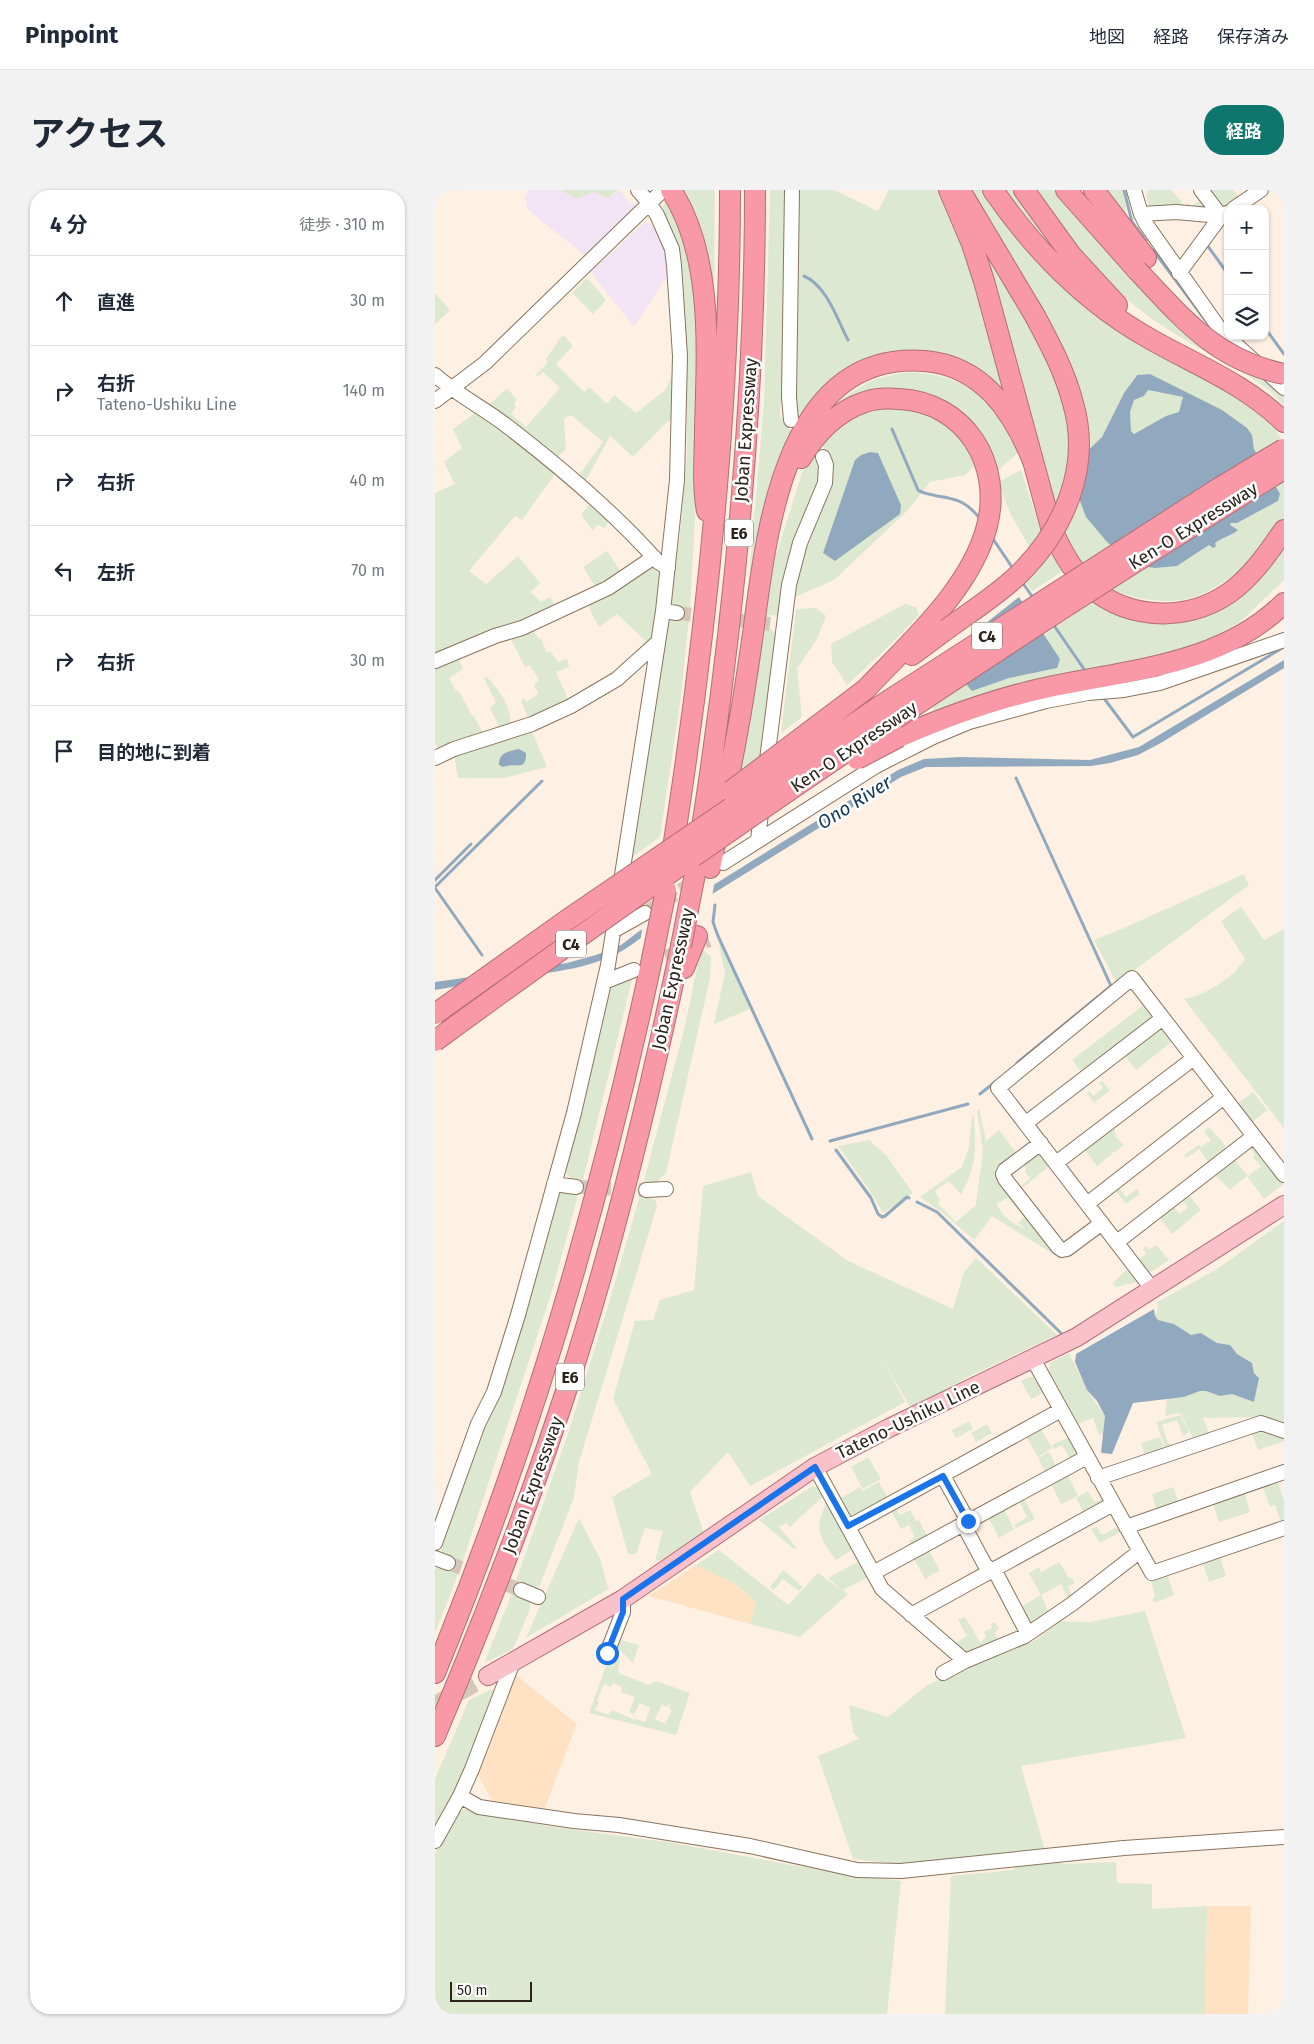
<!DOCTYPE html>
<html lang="ja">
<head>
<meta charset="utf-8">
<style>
	:root { --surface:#fff; --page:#f2f2f3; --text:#1f2937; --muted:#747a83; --line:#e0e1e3; --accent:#0f766e }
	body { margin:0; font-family:"Fira Sans","Noto Sans JP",sans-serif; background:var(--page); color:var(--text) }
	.controls { position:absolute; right:15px; top:15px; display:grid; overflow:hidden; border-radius:10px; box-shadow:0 1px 4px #0004 }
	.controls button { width:45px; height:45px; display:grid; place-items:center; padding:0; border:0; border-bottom:1px solid var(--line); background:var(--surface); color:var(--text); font:25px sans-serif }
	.scale { position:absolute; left:15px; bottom:12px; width:82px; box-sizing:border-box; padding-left:5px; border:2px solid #2c231b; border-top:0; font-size:14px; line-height:18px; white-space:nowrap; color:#2c231b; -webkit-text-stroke:4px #fff; paint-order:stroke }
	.stop { position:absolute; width:15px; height:15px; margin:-11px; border:4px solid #1a73e8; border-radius:50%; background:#fff }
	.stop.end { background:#1a73e8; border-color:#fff; box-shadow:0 1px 5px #0008 }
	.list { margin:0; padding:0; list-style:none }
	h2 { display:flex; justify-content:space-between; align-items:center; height:65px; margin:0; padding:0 20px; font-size:21px }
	h2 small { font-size:16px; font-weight:400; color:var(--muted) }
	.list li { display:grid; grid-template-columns:32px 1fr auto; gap:15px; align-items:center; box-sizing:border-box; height:90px; padding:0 20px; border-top:1px solid var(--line) }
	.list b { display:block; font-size:19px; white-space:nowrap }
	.list p { margin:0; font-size:16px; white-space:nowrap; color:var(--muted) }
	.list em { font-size:16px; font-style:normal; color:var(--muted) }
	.icon { flex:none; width:28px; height:28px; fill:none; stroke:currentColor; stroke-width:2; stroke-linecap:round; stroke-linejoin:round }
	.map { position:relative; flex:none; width:849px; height:1824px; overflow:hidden; border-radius:20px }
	header { display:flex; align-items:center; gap:30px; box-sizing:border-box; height:70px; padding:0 25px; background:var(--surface); border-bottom:1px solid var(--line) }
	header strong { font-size:24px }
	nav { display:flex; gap:28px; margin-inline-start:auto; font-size:18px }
	.intro { display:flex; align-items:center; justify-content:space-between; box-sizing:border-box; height:120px; padding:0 30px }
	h1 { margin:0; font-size:35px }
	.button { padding:12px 22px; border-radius:20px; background:var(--accent); color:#fff; font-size:18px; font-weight:700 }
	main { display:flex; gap:30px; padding:0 30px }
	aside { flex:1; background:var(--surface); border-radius:20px; box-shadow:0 1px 4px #0004 }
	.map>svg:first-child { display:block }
	.built { fill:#ffe2c4 }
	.industrial { fill:#f2e3f5 }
	.green { fill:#dde8d1; fill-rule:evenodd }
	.water { fill:#91a9bf; fill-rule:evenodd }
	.pier { fill:#fef0e2 }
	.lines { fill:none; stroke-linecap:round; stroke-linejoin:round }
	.stream { stroke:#91a9bf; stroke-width:3 }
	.minor-tunnel { stroke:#d4c7ba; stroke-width:14; stroke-dasharray:14 7; stroke-linecap:butt }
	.major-tunnel { stroke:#d4c7ba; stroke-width:18; stroke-dasharray:18 9; stroke-linecap:butt }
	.minor-casing { stroke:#89745f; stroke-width:16 }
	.major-casing { stroke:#b16f76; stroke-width:20 }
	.highway-casing { stroke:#b16f76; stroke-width:22 }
	.minor { stroke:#fff; stroke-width:14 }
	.major { stroke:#fbc1ca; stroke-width:18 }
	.highway { stroke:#f998a7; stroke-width:20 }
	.highway-bridge-casing { stroke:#b16f76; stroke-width:22; stroke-linecap:butt }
	.highway-bridge { stroke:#f998a7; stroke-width:20 }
	.route { stroke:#1a73e8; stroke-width:6 }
	.labels { text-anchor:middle; stroke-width:5; stroke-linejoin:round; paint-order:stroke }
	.shield { fill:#fff; stroke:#6b655f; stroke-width:1 }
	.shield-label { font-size:16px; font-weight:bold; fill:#2c231b }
	.street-label { font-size:18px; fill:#2c231b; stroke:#fff }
	.water-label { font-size:19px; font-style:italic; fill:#113959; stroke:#fff }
</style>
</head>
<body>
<header>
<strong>Pinpoint</strong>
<nav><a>地図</a><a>経路</a><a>保存済み</a></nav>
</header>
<div class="intro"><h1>アクセス</h1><a class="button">経路</a></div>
<main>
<aside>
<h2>4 分<small>徒歩 · 310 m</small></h2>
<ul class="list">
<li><svg class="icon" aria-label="ahead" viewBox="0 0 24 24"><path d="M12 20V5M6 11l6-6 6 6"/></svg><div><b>直進</b></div><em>30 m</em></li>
<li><svg class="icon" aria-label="right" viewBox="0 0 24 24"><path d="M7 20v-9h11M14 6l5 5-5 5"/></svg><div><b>右折</b><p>Tateno-Ushiku Line</p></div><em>140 m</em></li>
<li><svg class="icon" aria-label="right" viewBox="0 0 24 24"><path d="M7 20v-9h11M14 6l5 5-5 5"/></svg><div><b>右折</b></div><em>40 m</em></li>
<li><svg class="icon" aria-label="left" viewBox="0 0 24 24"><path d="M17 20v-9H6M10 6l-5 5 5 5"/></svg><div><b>左折</b></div><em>70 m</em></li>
<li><svg class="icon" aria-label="right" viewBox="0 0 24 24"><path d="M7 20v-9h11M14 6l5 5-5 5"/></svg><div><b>右折</b></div><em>30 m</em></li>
<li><svg class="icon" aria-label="arrive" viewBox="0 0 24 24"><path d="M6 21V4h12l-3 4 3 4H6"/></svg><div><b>目的地に到着</b></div></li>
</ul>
</aside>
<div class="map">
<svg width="849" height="1824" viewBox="0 0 849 1824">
	<rect width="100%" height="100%" fill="#fef0e2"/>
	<path class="built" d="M261 1375 300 1394 321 1412 315 1434 214 1406Z
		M80 1484 142 1534 109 1620 58 1612 40 1580Z
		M772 1716H816L813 1824H770Z"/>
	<path class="industrial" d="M95 0H126L141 8 159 2 173 8 185 0 195 13 204 16 152 67 93 20 90 6Z
		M210 32 220 37 229 54 233 85 199 137 156 82Z"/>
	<path class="green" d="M126 0H183L173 8 159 2 141 9Z
		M243 0H280L279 104 275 135Z
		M335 0H352L353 85 345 224 348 232 360 246 311 423 329 213Z
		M363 0H399L443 21 454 0H504L527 50 572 207 543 179 526 170 497 162H462L439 168 369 223H365L360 229Z
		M532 0H546L593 62 621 89 788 197 820 219 840 239 849 254V331C837 345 826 363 811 375 797 387 777 401 759 407 732 417 682 408 660 388 650 377 640 364 631 352L527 13ZM715 184 817 245 819 259 845 305 843 311 802 333H796L795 335 797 345 790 346 780 353 781 356 774 355 742 376 652 260 667 247 689 203 701 185Z
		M568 0H579L641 80 605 51Z
		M602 0H625L788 168 785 170C744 147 702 123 670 88 644 61 623 30 602 0Z
		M671 0H690L691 26Z
		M713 0H737L750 16 753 13 756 16 766 10 772 15 766 21 714 18 711 6Z
		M773 0H799L804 8 788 19Z
		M233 8 253 62 260 105 264 168 261 312 255 419 244 418 237 414 235 407 244 354 252 266V165L226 24 229 13Z
		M152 88 171 110 158 124 137 103Z
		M0 103 15 120 0 134Z
		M130 146 138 156 121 174 149 202 154 197 172 214 179 205 201 223 230 200 237 186 238 229 232 232 198 267 175 246 149 294 142 288 168 252 136 225 129 229 131 260 120 269 53 216 72 198 82 210 79 213 81 217 76 224 91 237 125 198 108 182 102 187 101 185 113 172 111 169 126 147Z
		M476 182C537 186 556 211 583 263L560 283 490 205 392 224C420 196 437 187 476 182Z
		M811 184 831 187 849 202V216L836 202Z
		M713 200 748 207 745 222 731 226 699 244 696 241 695 222 699 210 709 206Z
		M457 216C499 222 523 235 543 273L530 285 495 292 474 319 399 390 360 407 365 375 386 322 399 282 396 267 385 253C412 227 421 222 457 216Z
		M41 222 80 248 120 284 87 330 80 326 34 381 51 394 83 366 105 393 96 402 106 412 115 407 122 418 0 464V303L20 294 9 272 27 258 18 239Z
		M378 264C386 273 386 281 385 292L344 425 328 426V415L340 368 368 280Z
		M586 280 607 344 595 358 576 325 563 292Z
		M156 313 174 330 170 338 163 335 157 340 146 324Z
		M849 353V390L805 432 772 452 501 526 497 516 533 493 537 501 625 469 609 445 661 410 754 430Z
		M614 360 627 382 597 401 587 388Z
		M172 361 186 382 161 398 148 377Z
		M218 372 228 378 218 450 214 454 182 424 164 437 152 414Z
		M470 414 481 417 484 425 450 460 412 495 397 472 396 454Z
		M381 418 391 426 382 449 362 479 367 527 346 543 361 419Z
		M242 426 254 428 246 507 225 647 196 668 230 439 234 431Z
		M325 437C334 438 339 439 342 448L325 570 302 587Z
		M97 439 104 449 106 448 112 463 115 461 123 472 132 469 134 477 121 482 134 511 94 530 86 510 89 508 91 512 103 504 99 495 104 490 95 475 90 477 75 447Z
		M23 467 28 479 14 488 21 501H24L37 526H39L49 545 5 561 0 553V475Z
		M52 487C64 500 78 518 75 537L66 540 55 518 61 513 49 488Z
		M96 539 112 577 69 588H23L19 564Z
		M809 684 814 695 682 793 659 750 689 738Z
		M806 717 829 750 849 739V938L749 809C771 805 798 788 810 769L786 731Z
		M287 753 315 819 279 834 290 783 284 756Z
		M266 759 276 766 275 788 231 983 220 994H208L250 836Z
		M198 785 148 990H139L132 985 131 976 175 794Z
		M710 814 720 827 648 884 637 870Z
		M724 836 729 837 739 850 701 880 689 865Z
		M667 891 675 900 659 913 652 903 654 901 658 906 668 898 664 893Z
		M818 902 832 920 816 933 802 914Z
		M544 918 551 951 564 940 583 965 561 983 618 1056V1064L557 1026 539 1050 508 1023 485 1007 527 977 534 957 537 925 539 928C541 961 542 975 526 1004L514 991 500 1001 505 1010 502 1013 521 1032 541 1015 548 960 542 921ZM573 1008 589 1027 583 1033 591 1039C577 1034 569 1027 561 1014Z
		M679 936 681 947 689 955 678 963 675 960 677 964 662 976 649 959Z
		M774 937 781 945 779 947 782 945 794 961 775 974 764 959 751 968 749 965 764 955 766 957 776 950 769 941Z
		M434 950 451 965 478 1003 448 1023 435 1001 403 956Z
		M817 956 821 957 849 994 829 1009 812 986 795 1000 780 985 799 969 813 986 826 976 818 968 820 965 814 958Z
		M607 962 616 975 586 999 585 997 595 988 590 982 591 979 587 973 593 968 596 970Z
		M316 982 323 1006 413 1071 518 1119 529 1082 541 1068 622 1145 537 1185 476 1219 446 1167 470 1212 315 1296 293 1262 255 1302 270 1346 236 1368 220 1371 228 1341 210 1338 201 1364H193L177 1307 217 1284 178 1209 200 1131 218 1130 225 1110 259 1100 268 996Z
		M684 998 691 1007 702 999 705 1004 691 1014 680 1000Z
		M133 999 144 1002 117 1101 27 1373 8 1365 5 1357 124 1003Z
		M205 1005 220 1010 222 1016 144 1272 139 1307 105 1395C96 1401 89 1398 80 1393L134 1241 176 1106Z
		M754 1005 766 1020 737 1044 724 1027 738 1016 745 1024 753 1017 747 1010Z
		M849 1031V1237L822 1227 768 1228 775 1246 759 1250 745 1223 730 1226 732 1209 749 1207 765 1201H771L785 1206 797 1204 819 1212 824 1188 819 1183 817 1173 802 1164 795 1155 782 1153 766 1143 756 1146 739 1134 723 1130 720 1126 723 1117 722 1112 779 1081Z
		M721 1055 734 1070 716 1082 711 1081 703 1070 711 1064 708 1059 711 1056 714 1060Z
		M691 1080 699 1082 703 1088 702 1092 681 1097 677 1094Z
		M634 1163 652 1200 670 1226 669 1244 664 1245 658 1228 644 1234 614 1181 615 1173Z
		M594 1187H600L608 1203 596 1209 586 1191Z
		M745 1225 754 1242 748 1246 742 1230 727 1235 733 1253H736L738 1258 731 1260 721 1232Z
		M534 1231 538 1239 521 1248 517 1240Z
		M552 1234 557 1243 541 1252 536 1243Z
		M604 1236 617 1258 603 1267 590 1245Z
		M824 1239 849 1248V1251L823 1260 816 1242Z
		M634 1247 643 1264 642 1267 636 1270 627 1255 619 1259 617 1255Z
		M725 1247 730 1260 711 1267 706 1253Z
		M614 1262 621 1276 610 1282 603 1268Z
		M433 1267 446 1289 428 1299 416 1277Z
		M633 1285 643 1306 626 1314 616 1293Z
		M842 1290 849 1310V1332L846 1333 840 1315 835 1317 827 1295Z
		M444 1292 454 1310 419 1329 414 1328 398 1300 401 1299 406 1308 425 1297 427 1301Z
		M378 1296 385 1298 388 1301 387 1307 355 1337 351 1333 344 1337 362 1358 359 1359 324 1330Z
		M738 1297 744 1313 722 1321 717 1304Z
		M653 1301 660 1312 667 1309 668 1311 666 1316 650 1325 641 1308Z
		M809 1301 815 1322 784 1332 777 1311Z
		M589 1308 600 1329 581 1338 579 1335 592 1327 584 1311Z
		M391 1314 394 1318 397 1317 419 1358 401 1370C386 1350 378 1339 391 1314Z
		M460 1316 465 1325 475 1320 481 1331 484 1330 493 1348 475 1357V1350L480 1347 474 1335 466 1339 455 1319Z
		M569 1319 579 1339 564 1348 553 1327Z
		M144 1328 166 1371 173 1399 91 1448Z
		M662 1337 667 1345 682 1337 685 1342 665 1353 656 1339Z
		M284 1360 353 1415 383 1383 406 1400 393 1388 426 1370 435 1386 408 1400 413 1404 365 1447 315 1434 321 1412 300 1394 261 1375Z
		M494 1361 505 1380 490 1389 479 1369Z
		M784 1365 791 1386 774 1392 767 1371Z
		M624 1372 634 1388H637L640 1393 633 1397 637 1406 633 1408 626 1394 606 1405 614 1423 595 1435 584 1418 606 1405 594 1383 604 1377 606 1382Z
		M4 1376 24 1382 0 1443V1379Z
		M348 1380 368 1397 364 1401 348 1389 339 1400 335 1397Z
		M732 1384 739 1405 719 1413 718 1409 720 1406 716 1390 717 1388Z
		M78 1401 93 1408 95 1412V1419L78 1459 49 1473Z
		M710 1421 751 1548 586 1576 610 1660 521 1671 463 1674 418 1669 383 1566 424 1549 418 1542 414 1515 453 1527 491 1496 523 1480 598 1452 626 1431 655 1432Z
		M530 1427 545 1452 551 1448 549 1442 557 1438 556 1434 560 1432 564 1439 560 1443 564 1451 534 1465 518 1454 532 1446 523 1430Z
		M182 1449 204 1455 198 1473 180 1455Z
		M176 1462H179L185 1470 183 1482 186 1484 214 1495 221 1491 255 1503 241 1545 154 1523ZM178 1493 187 1497 186 1502 200 1507 194 1522 199 1524 205 1513 215 1518 210 1532 201 1529 200 1530 177 1520 174 1525 160 1520 164 1512 162 1510 169 1494 176 1497ZM227 1514 232 1517 233 1514 236 1515 234 1518 237 1520 230 1534 220 1529Z
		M57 1499 59 1501V1510L28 1590 0 1642V1589L34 1510Z
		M33 1618 112 1636 238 1653 384 1680 466 1691 452 1824H0V1663L22 1623Z
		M627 1668V1674L681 1672 682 1693 717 1694V1719L772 1716 770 1824H510L516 1686 579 1680 580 1674Z"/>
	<path class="water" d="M715 184 787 220 812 238 817 245 819 259 845 304 843 311 802 333H796L795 335 803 340C796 346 788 347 780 353L781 356 778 358 774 355 742 376 720 378 705 376 690 367 672 352 651 327 633 279 667 247 689 203 702 185ZM713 200 748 207 744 222 731 226 699 244 696 241 695 222 699 210 709 206Z
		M435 262 443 263 466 315 465 324 400 371 388 363 420 270 426 265Z
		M584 407 625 469 622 478 574 488 537 501 508 467Z
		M849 470V478L724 554 703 565 675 573 656 576 491 577 466 587 203 750C170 777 125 781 84 787 56 791 28 795 0 800V792L132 773 161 765 186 755 203 742 463 580 489 569 525 567 655 570 704 557Z
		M84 559 91 563C91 582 83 572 68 577L64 575C63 563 74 561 84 559Z
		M719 1119 720 1126 723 1130 739 1134 756 1145 766 1143 782 1153 795 1155 802 1164 817 1173 819 1183 824 1188 819 1212 797 1204 785 1206 771 1201H765L749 1207 698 1213 677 1264 666 1263 670 1226 662 1211 652 1200 640 1172 641 1164Z"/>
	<path class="pier" d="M280 690 277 707 205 752 208 735Z"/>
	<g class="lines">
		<path class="stream" d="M689 0 697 32 711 51
			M772 55 793 84
			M718 60 771 131
			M369 86C392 96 402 129 413 150
			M830 138 849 164
			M457 239 483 300C489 304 495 304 502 306 524 309 533 313 546 330
			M556 346 579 380
			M587 392 599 409
			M618 434 651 482
			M668 507 698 547 849 457
			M581 588 676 796 582 873
			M0 690 36 654
			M0 697 107 591
			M0 698 47 765
			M280 715 278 732 283 746 377 949
			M545 904 560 892
			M395 951 533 914
			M401 960 436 1008 443 1024 447 1027 450 1026 472 1007 474 1008
			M482 1012 502 1022 629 1146"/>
		<path class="minor-tunnel" d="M242 423 335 434
			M210 723 262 690
			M211 775 274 750
			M141 997 211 1000
			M13 1373 86 1400"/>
		<path class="major-tunnel" d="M0 1515 53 1486"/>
		<g class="minor-casing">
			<path id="minor" d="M699 0 706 24 711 34 787 142 849 198
				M766 0 786 26
				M798 19 826 0
				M706 24 741 22 786 26
				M744 83 786 26 792 23
				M0 185C22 205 49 218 72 236 124 276 180 323 223 372L233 378
				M0 211 50 173 227 1
				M356 230 354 207 357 0
				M228 421 242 423
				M0 471 60 446 87 438 173 398 219 367
				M0 568 19 559 97 534 136 516 182 489 223 452
				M331 578 354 395 365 353 390 293 391 275 388 267
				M323 650 327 614
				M288 673 441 576 498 547 534 532 611 511 653 503 689 500 725 493 849 450
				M178 741 210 723
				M169 792 199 780
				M591 933 728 828
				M606 953 570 980 568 984 570 989 623 1057 627 1060 632 1059 667 1033
				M621 973 759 868
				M119 994 141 997
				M211 1000 231 999
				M652 1014 789 907
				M682 1052 819 946
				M718 1100 563 898 697 788 849 985
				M598 1169 717 1383 849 1338
				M380 1277 447 1399 530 1471 590 1446 637 1414 704 1362
				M508 1286 533 1331
				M663 1288 826 1233 849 1241
				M528 1334 550 1375 562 1385 593 1444
				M413 1337 626 1220
				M691 1337 849 1282
				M0 1353 43 1234 59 1202 83 1125 139 923 173 775 228 421 242 290 245 166 239 75 237 59 222 25 215 14 203 0
				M0 1368 13 1373
				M438 1383 652 1267
				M86 1400 103 1407
				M476 1425 678 1314
				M172 1463 188 1422V1409
				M508 1483 530 1471
				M25 1606 44 1617 139 1631 184 1635 315 1656 422 1680 466 1681 689 1658 849 1647
				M0 1651 25 1606 37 1579 78 1472"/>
		</g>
		<g class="major-casing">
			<path id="major" d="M53 1486 188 1409 380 1277 454 1238 642 1147 849 1015"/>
		</g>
		<g class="highway-casing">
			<path id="highway" d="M236 0C279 66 272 162 270 238 270 266 267 294 272 321
				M514 0 537 54 549 91 616 337C624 356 633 374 647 389 686 430 749 434 794 403 817 387 833 363 849 340
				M558 0C600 61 652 114 717 150 763 176 810 194 849 232
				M589 0 636 65 682 115
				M631 0 702 80
				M659 0 711 68
				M529 7 600 126
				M366 268C380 244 402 221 430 212 441 208 453 208 464 209 530 212 568 274 552 336 536 399 474 453 431 499
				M477 465 512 439
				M464 547C510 527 557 510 605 499 688 480 785 477 849 413
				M265 650C299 435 320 218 320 0
				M236 671C271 449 295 225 295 0
				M275 678C287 620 300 562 309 503 313 478 317 453 320 428 333 330 355 160 490 171 548 176 578 222 598 271
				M249 778 262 746
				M0 1483C95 1252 165 1013 217 769
				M0 1546C49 1430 95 1312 134 1192 180 1050 215 903 246 756"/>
		</g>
		<use href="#minor" class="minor"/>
		<use href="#major" class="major"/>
		<use href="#highway" class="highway"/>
		<g class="highway-bridge-casing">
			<path id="highway-bridge" d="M702 80C747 128 781 170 849 184
				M512 439C535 422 561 406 582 386 628 342 657 278 638 213 630 182 615 154 600 126
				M422 569 464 547
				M296 601 431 499
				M246 756 260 684
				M217 769 231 700
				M0 824 132 730 445 516 784 298 849 259
				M0 851C275 650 558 458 849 279"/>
		</g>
		<use href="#highway-bridge" class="highway-bridge"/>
	</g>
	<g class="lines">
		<path class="route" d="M172 1463 188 1422V1409L380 1277 413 1336 508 1286 533 1331"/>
	</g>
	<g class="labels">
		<g class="shield">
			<rect x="290" y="329.5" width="28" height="27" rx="4"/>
			<rect x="537" y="432.5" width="30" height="27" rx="4"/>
			<rect x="121" y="740.5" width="30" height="27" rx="4"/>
			<rect x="121" y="1173.5" width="28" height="27" rx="4"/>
		</g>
		<g class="shield-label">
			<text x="304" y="349">E6</text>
			<text x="552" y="452">C4</text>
			<text x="136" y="760">C4</text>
			<text x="135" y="1193">E6</text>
		</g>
		<g class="street-label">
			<text transform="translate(311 240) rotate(-86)" y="6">Joban Expressway</text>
			<text transform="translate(758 336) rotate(-32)" y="6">Ken-O Expressway</text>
			<text transform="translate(419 557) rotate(-34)" y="6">Ken-O Expressway</text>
			<text transform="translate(238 789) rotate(-78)" y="6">Joban Expressway</text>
			<text transform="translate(473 1230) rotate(-26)" y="6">Tateno-Ushiku Line</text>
			<text transform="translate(98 1295) rotate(-70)" y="6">Joban Expressway</text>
		</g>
		<g class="water-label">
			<text transform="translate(419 612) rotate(-32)" y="7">Ono River</text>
		</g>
	</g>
</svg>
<div class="controls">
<button>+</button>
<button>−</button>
<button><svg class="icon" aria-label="layers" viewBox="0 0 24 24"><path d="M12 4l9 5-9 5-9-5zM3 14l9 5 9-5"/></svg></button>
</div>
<div class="scale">50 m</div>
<div class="stop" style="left:172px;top:1463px"></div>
<div class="stop end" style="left:533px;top:1331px"></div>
</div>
</main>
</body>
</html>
